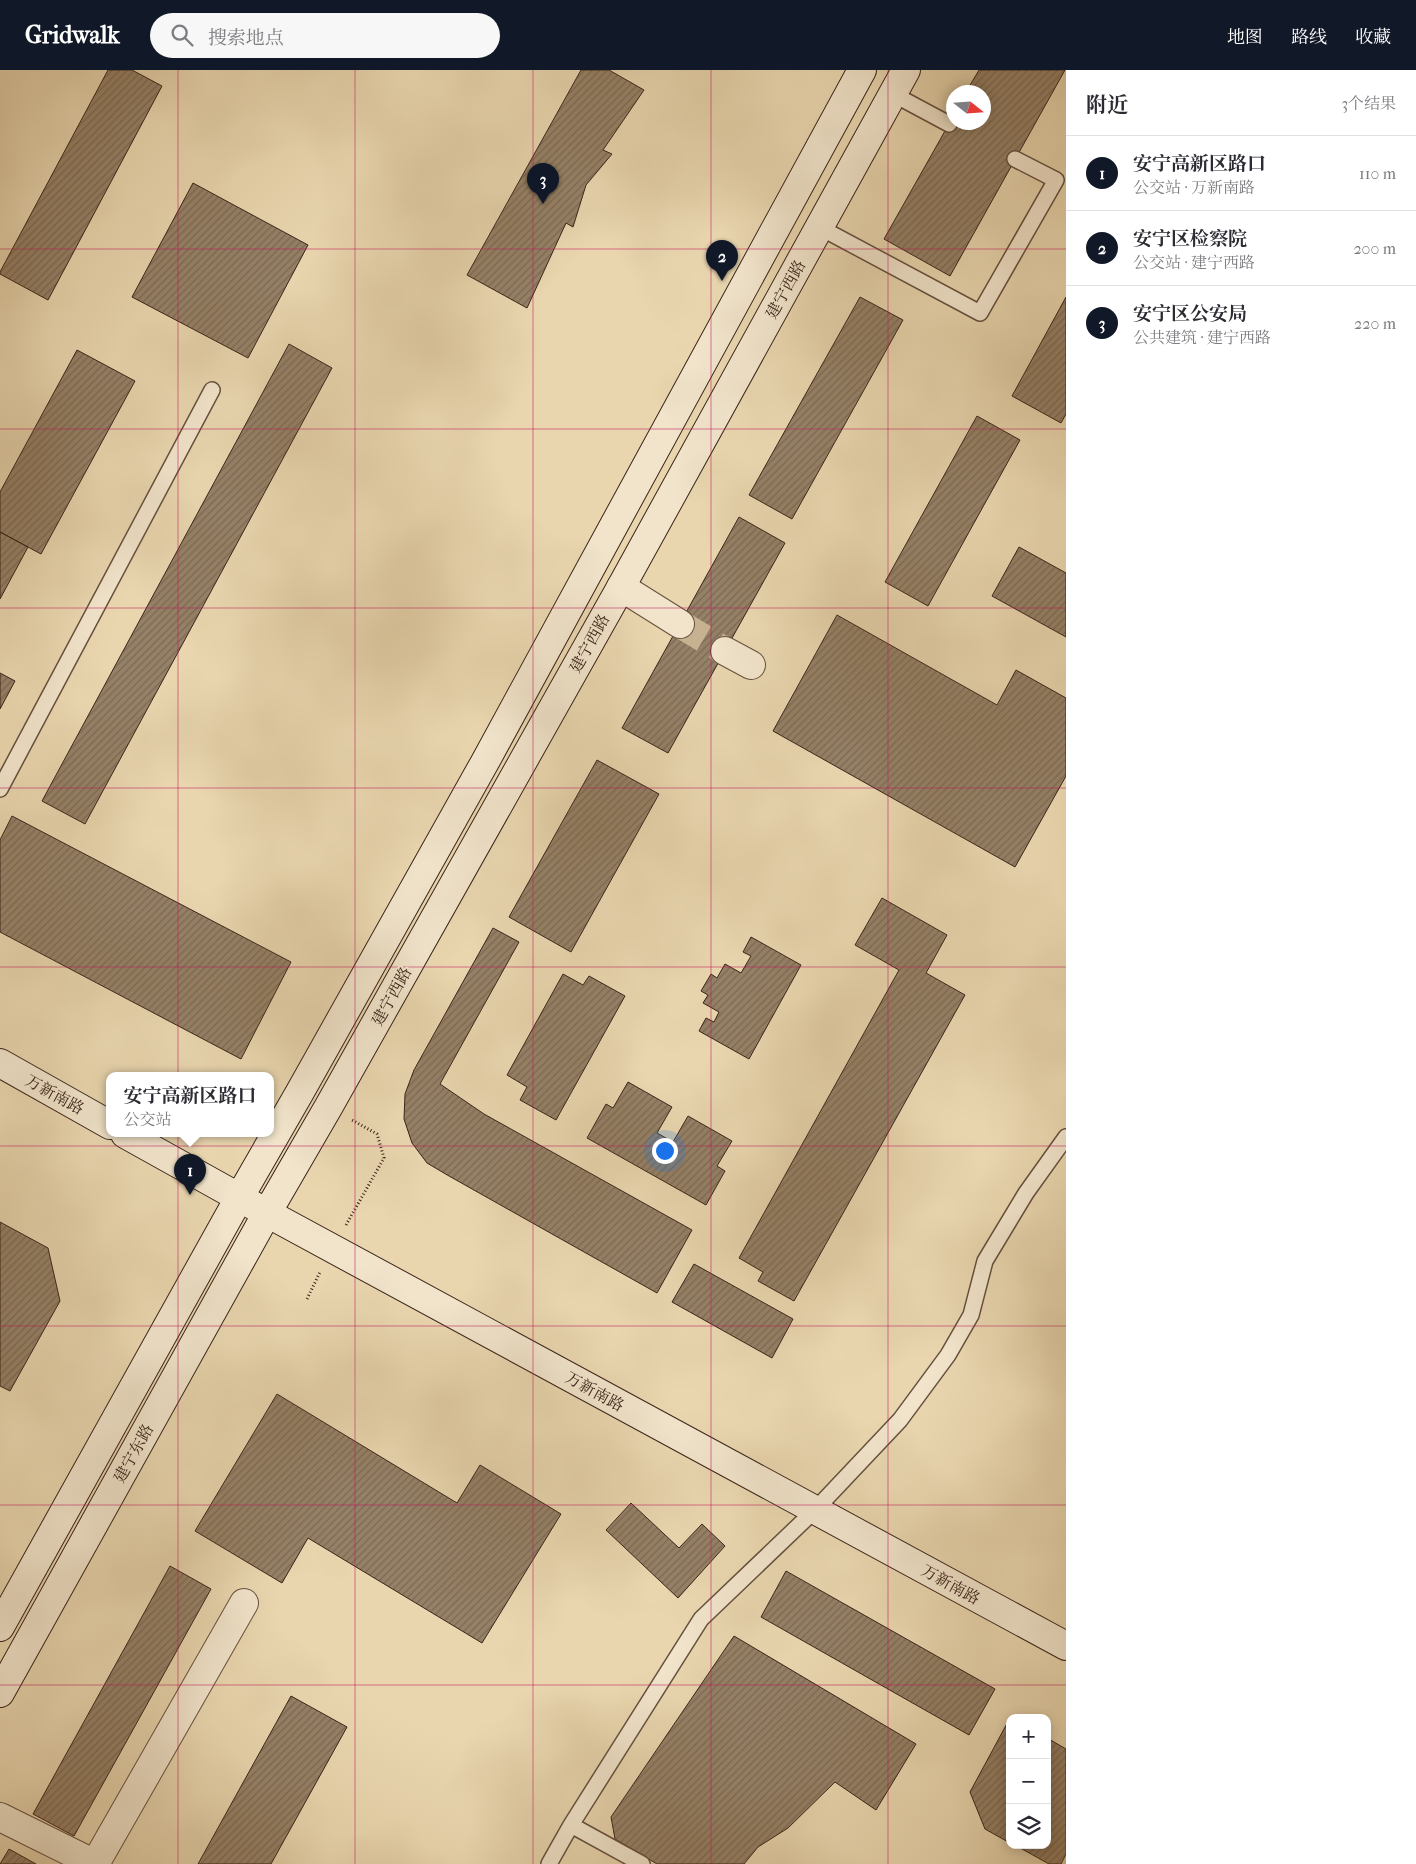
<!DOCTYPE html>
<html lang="zh">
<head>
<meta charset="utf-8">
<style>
	:root { --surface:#fff; --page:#f7f7f7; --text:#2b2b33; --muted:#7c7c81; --line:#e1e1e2; --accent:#111827 }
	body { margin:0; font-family:"IM FELL French Canon","Noto Serif SC",serif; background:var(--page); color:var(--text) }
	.controls { position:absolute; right:15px; bottom:15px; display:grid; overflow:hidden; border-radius:10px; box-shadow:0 2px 12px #0003 }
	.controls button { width:45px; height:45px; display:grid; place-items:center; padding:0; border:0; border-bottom:1px solid var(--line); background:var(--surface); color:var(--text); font:25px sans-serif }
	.compass { position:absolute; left:946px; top:15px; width:45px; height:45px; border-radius:50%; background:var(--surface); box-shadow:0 2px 12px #0003; rotate:107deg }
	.you { position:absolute; left:664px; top:1080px; width:18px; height:18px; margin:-12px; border:4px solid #fff; border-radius:50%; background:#1a73e8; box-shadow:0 0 0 8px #1a73e833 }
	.badge { display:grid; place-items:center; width:32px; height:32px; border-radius:50%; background:var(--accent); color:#fff; font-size:16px; font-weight:700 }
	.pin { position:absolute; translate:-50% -41px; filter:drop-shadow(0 1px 2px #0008) }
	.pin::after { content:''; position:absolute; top:26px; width:18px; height:15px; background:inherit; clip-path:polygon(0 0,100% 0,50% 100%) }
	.popup { position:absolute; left:106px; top:1002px; width:168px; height:65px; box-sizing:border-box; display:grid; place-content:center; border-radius:10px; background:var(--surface); filter:drop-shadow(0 1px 4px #0005); font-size:16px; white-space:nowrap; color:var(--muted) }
	.popup b { font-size:19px; color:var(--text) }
	.popup::after { content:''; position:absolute; left:50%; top:100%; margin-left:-10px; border:10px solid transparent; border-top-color:var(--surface) }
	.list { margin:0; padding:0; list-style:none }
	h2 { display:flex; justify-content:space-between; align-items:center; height:65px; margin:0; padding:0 20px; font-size:21px }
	h2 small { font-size:16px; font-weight:400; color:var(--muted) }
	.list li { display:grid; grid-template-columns:32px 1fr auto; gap:15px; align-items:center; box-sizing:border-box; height:75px; padding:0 20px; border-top:1px solid var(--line) }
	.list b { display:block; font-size:19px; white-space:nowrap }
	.list p { margin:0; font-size:16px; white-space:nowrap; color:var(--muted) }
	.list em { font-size:16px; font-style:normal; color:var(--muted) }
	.icon { flex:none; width:28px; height:28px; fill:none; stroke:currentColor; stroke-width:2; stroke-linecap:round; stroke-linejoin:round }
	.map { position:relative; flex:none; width:1066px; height:1794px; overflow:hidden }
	header { display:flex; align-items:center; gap:30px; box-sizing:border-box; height:70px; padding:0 25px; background:var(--accent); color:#fff }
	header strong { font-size:24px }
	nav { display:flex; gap:28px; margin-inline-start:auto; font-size:18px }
	.search { width:350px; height:45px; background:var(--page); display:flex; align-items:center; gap:12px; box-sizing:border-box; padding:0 18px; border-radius:28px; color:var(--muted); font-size:19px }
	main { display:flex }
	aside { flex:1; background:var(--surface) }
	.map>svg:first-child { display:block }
	.building { fill:url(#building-hatch); stroke:#3a2419 }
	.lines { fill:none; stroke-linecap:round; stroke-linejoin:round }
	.minor-tunnel { stroke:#c6b291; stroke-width:28; stroke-dasharray:28 14; stroke-linecap:butt }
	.service-casing { stroke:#66503e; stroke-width:18 }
	.minor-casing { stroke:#66503e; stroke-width:30 }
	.secondary-casing { stroke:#3a2419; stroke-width:30 }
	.path { stroke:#3a2419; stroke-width:3; stroke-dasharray:1 2.5; stroke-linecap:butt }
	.service { stroke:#f1e4cb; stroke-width:15 }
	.minor { stroke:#f1e4cb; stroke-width:28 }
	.secondary { stroke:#f1e4cb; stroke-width:28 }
	.grid { fill:none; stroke:#c2185b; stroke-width:1; stroke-opacity:0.55 }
	.labels { text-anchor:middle; stroke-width:4; stroke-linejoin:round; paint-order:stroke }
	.street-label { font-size:16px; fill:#3a2419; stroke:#f1e4cb }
</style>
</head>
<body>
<header>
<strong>Gridwalk</strong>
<div class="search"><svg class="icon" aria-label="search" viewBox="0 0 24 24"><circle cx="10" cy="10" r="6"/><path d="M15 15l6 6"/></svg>搜索地点</div>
<nav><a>地图</a><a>路线</a><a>收藏</a></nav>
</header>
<main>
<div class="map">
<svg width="1066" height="1794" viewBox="0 0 1066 1794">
	<defs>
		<pattern id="building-hatch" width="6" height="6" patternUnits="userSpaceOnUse" patternTransform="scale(1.25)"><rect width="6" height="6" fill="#958167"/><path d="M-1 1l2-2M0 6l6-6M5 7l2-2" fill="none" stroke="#7b6954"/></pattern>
	</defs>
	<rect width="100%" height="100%" fill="#e9d6af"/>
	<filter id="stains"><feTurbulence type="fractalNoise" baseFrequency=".004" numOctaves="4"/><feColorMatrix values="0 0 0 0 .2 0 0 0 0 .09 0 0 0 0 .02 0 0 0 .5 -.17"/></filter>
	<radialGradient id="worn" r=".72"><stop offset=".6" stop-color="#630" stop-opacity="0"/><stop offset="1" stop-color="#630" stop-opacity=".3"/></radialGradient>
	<path class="building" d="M108 0H132L162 16 48 230 0 204V202Z
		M581 0H609L644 20 603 80 612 84 586 115 573 157 566 153 527 238 467 205Z
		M979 0H1065L950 206 884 169 954 45V52H984V22H966Z
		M193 113 308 175 248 288 132 227Z
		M860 227 903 250 792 449 749 425Z
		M1066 227V344L1061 353 1012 326Z
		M289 274 332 298 85 754 42 731Z
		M77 280 135 311 41 484 0 462V422Z
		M977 346 1020 370 928 536 885 512Z
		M739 447 785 473 668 683 622 658Z
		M0 462 28 477 0 529Z
		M1019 477 1066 503V567L992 526Z
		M837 545 997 635 1016 600 1066 628V706L1015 797 773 661Z
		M0 603 15 611 0 639Z
		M597 690 659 724 571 882 509 847Z
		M12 746 291 892 241 989 0 862V770Z
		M882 828 947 865 926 903 965 925 794 1231 758 1211 763 1202 739 1188 899 900 855 875Z
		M493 858 519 872 440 1014 484 1044 692 1160 657 1223 449 1106 427 1093 412 1073 404 1049 405 1024 414 1000Z
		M751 867 801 895 749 989 699 961 706 948 714 952 719 942 703 933 708 925 701 921 711 904 717 908 725 894 741 903 751 886 743 882Z
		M563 904 583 915 589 906 625 926 556 1050 520 1030 527 1017 507 1005Z
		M628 1012 672 1037 657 1063 673 1072 688 1046 732 1071 717 1096 725 1101 706 1135 587 1068 606 1034 613 1038Z
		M0 1152 48 1178 60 1231 10 1321 0 1316Z
		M694 1194 793 1249 772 1288 672 1232Z
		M277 1324 457 1433 480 1395 561 1444 482 1573 308 1468 282 1513 195 1461Z
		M631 1433 679 1478 702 1454 725 1476 678 1528 606 1460Z
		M170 1496 211 1519 74 1766 33 1744Z
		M786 1501 995 1619 969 1665 761 1547Z
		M734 1566 916 1674 876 1740 835 1712 788 1758 758 1777 744 1794H657L615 1769 611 1747Z
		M291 1626 347 1657 271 1794H198Z
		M1010 1648V1773L985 1759 970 1722Z
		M1047 1668 1066 1679V1784L1061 1794H1049L1015 1775H1047Z
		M9 1779 36 1794H0Z"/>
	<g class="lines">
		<path class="minor-tunnel" d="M680 554 725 581"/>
		<g class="service-casing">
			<path id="service" d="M893 24 949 54
				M819 157 980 243 1056 110 1015 89
				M0 719 212 320
				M571 1755 642 1794
				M549 1794 571 1755 701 1549 815 1440 900 1350 948 1285 971 1245 985 1191 1026 1123 1066 1067"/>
		</g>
		<g class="minor-casing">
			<path id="minor" d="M621 517 680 554
				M725 581 751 595
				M0 1747 95 1794
				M95 1794 244 1533"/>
		</g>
		<g class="secondary-casing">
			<path id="secondary" d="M0 993 110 1055
				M125 1064 267 1143 1066 1576
				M0 1557 239 1128 300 1022 485 692 862 0
				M0 1623 267 1143 329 1036 621 517 906 0"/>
		</g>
		<path class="path" d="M346 1155 384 1088 377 1064 352 1050
			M307 1229 320 1202"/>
		<use href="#service" class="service"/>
		<use href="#minor" class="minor"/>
		<use href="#secondary" class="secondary"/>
	</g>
	<path class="grid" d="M178 0V1794M355 0V1794M533 0V1794M711 0V1794M888 0V1794M0 179H1066M0 359H1066M0 538H1066M0 718H1066M0 897H1066M0 1076H1066M0 1256H1066M0 1435H1066M0 1615H1066"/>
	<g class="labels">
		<g class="street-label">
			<text transform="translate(785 219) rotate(-61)" y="6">建宁西路</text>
			<text transform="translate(589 573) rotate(-61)" y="6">建宁西路</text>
			<text transform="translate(391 926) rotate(-61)" y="6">建宁西路</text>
			<text transform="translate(55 1024) rotate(29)" y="6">万新南路</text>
			<text transform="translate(595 1321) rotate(29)" y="6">万新南路</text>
			<text transform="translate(133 1383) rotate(-61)" y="6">建宁东路</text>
			<text transform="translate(951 1514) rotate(29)" y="6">万新南路</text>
		</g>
	</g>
	<rect width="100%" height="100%" filter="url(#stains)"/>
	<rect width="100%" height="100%" fill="url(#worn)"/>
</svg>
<div class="controls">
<button>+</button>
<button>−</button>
<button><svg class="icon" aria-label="layers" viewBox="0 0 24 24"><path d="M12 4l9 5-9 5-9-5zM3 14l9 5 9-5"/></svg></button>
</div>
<svg class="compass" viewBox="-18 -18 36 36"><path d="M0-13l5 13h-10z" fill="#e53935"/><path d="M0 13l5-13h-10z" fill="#7c7c81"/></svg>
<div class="you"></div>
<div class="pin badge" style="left:190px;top:1125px">1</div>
<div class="popup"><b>安宁高新区路口</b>公交站</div>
<div class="pin badge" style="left:722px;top:211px">2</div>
<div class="pin badge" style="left:543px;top:134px">3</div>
</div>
<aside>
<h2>附近<small>3个结果</small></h2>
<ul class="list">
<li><span class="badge">1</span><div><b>安宁高新区路口</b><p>公交站 · 万新南路</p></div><em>110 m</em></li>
<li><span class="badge">2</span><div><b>安宁区检察院</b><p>公交站 · 建宁西路</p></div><em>200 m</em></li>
<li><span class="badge">3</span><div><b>安宁区公安局</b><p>公共建筑 · 建宁西路</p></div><em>220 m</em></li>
</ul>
</aside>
</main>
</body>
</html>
